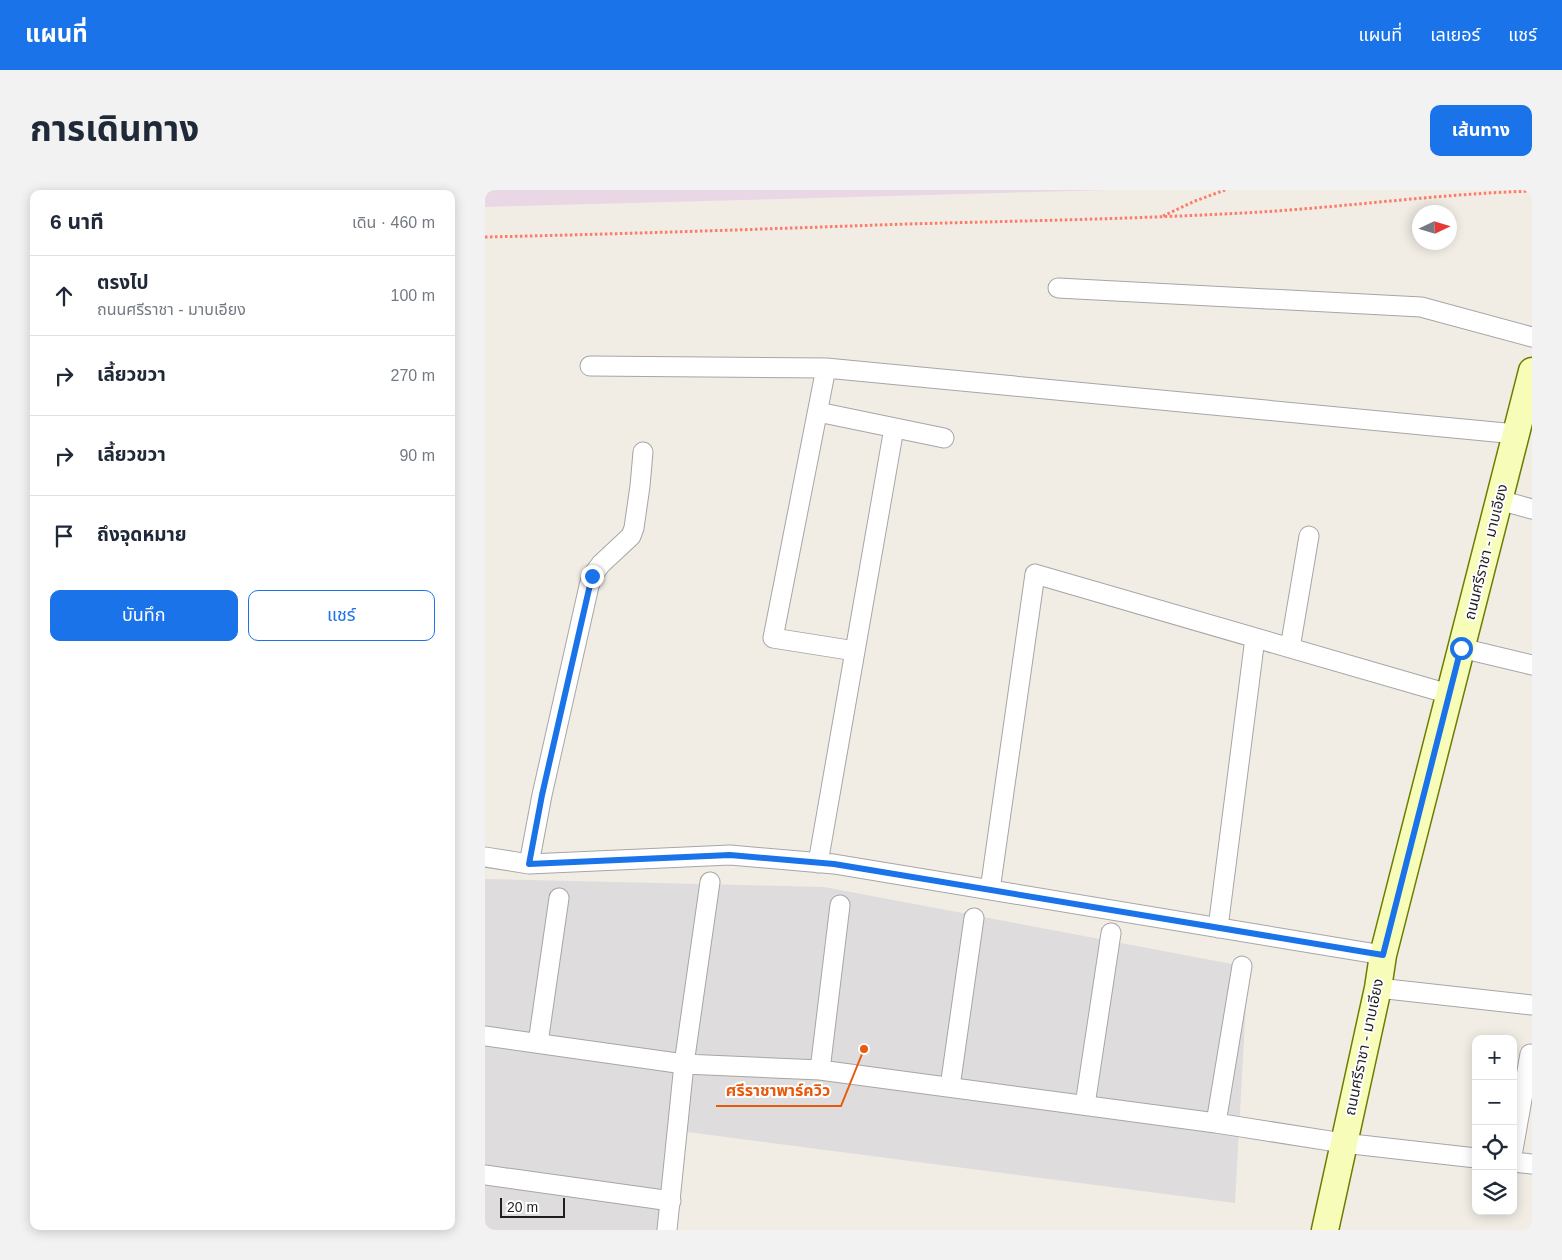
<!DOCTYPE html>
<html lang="th">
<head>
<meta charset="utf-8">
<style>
	:root { --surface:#fff; --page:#f2f2f3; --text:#1f2937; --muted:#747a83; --line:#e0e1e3; --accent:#1a73e8 }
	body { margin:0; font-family:Helvetica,"Noto Sans Thai",sans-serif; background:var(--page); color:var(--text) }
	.controls { position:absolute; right:15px; bottom:15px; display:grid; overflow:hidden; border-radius:10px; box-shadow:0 2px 12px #0003 }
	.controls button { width:45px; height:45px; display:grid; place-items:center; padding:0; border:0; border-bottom:1px solid var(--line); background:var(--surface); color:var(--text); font:25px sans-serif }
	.compass { position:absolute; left:927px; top:15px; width:45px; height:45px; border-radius:50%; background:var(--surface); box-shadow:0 2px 12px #0003; rotate:86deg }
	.scale { position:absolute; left:15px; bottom:12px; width:65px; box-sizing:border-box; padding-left:5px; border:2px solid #1f1f1f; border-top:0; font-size:14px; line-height:18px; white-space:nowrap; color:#1f1f1f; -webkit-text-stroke:4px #fff; paint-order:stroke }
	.stop { position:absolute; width:15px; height:15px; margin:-11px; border:4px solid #1a73e8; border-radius:50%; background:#fff }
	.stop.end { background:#1a73e8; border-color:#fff; box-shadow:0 1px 5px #0008 }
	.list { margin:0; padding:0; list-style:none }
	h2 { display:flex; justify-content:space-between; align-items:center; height:65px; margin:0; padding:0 20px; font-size:21px }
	h2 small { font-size:16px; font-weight:400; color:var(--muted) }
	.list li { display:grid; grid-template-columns:32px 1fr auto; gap:15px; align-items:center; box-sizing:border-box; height:80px; padding:0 20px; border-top:1px solid var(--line) }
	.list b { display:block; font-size:19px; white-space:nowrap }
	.list p { margin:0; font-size:16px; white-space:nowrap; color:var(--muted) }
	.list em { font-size:16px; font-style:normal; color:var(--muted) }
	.actions { display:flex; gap:10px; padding:15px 20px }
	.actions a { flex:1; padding:11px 0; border:1px solid var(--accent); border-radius:10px; text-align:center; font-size:18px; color:var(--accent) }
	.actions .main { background:var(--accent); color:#fff }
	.icon { flex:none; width:28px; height:28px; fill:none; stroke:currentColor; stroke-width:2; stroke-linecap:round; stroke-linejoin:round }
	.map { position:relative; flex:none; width:1047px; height:1040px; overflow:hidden; border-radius:10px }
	header { display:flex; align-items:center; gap:30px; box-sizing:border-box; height:70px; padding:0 25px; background:var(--accent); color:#fff }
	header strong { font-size:24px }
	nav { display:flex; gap:28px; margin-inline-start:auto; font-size:18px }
	.intro { display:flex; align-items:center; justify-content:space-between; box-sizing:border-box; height:120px; padding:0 30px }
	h1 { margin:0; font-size:35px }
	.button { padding:12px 22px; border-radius:10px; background:var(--accent); color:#fff; font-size:18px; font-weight:700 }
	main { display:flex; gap:30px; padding:0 30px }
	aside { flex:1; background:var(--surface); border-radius:10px; box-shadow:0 2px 12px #0003 }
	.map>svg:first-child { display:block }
	.residential { fill:#dedcdc }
	.industrial { fill:#ead7e6 }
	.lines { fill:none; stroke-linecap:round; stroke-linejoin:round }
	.street-casing { stroke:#a6a6a6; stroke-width:21 }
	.secondary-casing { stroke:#6c7d00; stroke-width:29 }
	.path { stroke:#ff7b68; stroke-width:3; stroke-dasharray:2.5 2.5; stroke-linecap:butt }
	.street { stroke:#fff; stroke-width:19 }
	.secondary { stroke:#f7fcb8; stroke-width:26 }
	.route { stroke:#1a73e8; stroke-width:6 }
	.labels { text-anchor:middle; stroke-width:4; stroke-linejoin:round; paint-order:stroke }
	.street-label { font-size:15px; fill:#1f1f1f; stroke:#fff }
	.leader { fill:none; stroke:#e8590c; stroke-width:2 }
	.callout-dot { fill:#e8590c; stroke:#fff; stroke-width:2 }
	.callout-label { font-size:16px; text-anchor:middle; font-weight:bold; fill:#e8590c; stroke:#fff; stroke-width:4; stroke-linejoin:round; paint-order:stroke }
</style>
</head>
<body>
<header>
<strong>แผนที่</strong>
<nav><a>แผนที่</a><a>เลเยอร์</a><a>แชร์</a></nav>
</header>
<div class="intro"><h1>การเดินทาง</h1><a class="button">เส้นทาง</a></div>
<main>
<aside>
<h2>6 นาที<small>เดิน · 460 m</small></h2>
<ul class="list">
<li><svg class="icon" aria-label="ahead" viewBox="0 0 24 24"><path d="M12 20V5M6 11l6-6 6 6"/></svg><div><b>ตรงไป</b><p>ถนนศรีราชา - มาบเอียง</p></div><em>100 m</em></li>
<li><svg class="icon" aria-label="right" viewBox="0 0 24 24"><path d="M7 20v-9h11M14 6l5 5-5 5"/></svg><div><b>เลี้ยวขวา</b></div><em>270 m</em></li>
<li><svg class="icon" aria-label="right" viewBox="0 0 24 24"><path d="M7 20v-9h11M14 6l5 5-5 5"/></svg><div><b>เลี้ยวขวา</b></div><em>90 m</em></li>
<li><svg class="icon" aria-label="arrive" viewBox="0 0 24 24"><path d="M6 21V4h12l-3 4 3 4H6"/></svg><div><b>ถึงจุดหมาย</b></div></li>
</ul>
<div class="actions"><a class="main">บันทึก</a><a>แชร์</a></div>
</aside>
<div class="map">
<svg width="1047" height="1040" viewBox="0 0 1047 1040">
	<rect width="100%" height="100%" fill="#f1ede5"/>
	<path class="residential" d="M0 689 339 697 763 777 750 1013 202 942 192 1040H0Z"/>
	<path class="industrial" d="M0 0H625L0 17Z"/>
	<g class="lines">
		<g class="street-casing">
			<path id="street" d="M573 98 936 117 1047 147
				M105 176 341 178 1031 244
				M341 178 288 448 370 461
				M333 222 459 248
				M1014 310 1047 319
				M805 458 824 346
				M976 458 1047 475
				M0 667 44 674 245 665 349 674 898 765
				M333 673 409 238
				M44 674 57 605 104 396 107 386 116 374 146 346 149 338 155 296 158 262
				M505 700 550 384 964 504
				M733 738 770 448
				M893 798 1047 815
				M0 846 199 874 335 880 731 933 858 953 991 968
				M53 853 74 708
				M335 880 355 715
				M465 897 489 728
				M600 915 626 743
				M731 933 757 776
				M1028 960 1045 864
				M1028 972 1047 974
				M0 985 186 1011
				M182 1040 199 874 225 692"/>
		</g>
		<g class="secondary-casing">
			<path id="secondary" d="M840 1040 893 798 898 765 1047 181"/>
		</g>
		<path class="path" d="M678 26 710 11 740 0
			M0 47C140 44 281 39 421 34 534 31 646 29 758 23 855 18 950 4 1047 1"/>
		<use href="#street" class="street"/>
		<use href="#secondary" class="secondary"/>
	</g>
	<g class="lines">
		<path class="route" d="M107 386 57 605 44 674 245 665 349 674 898 765 976 458"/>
	</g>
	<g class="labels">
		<g class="street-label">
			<text transform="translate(1001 362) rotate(-76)" y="5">ถนนศรีราชา - มาบเอียง</text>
			<text transform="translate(879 857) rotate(-78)" y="5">ถนนศรีราชา - มาบเอียง</text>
		</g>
	</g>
	<path class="leader" d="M379 859L356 916H231"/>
	<circle class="callout-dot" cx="379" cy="859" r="5"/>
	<g class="callout-label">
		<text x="293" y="906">ศรีราชาพาร์ควิว</text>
	</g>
</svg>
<div class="controls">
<button>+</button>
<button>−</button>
<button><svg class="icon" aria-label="locate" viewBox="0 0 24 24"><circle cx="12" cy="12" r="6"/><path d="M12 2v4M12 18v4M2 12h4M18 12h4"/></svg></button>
<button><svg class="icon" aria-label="layers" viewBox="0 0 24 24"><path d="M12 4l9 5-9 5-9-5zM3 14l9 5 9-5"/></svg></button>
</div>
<svg class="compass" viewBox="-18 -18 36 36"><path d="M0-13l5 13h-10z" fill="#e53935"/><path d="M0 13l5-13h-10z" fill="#747a83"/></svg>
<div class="scale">20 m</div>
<div class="stop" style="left:976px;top:458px"></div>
<div class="stop end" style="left:107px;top:386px"></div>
</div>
</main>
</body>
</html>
